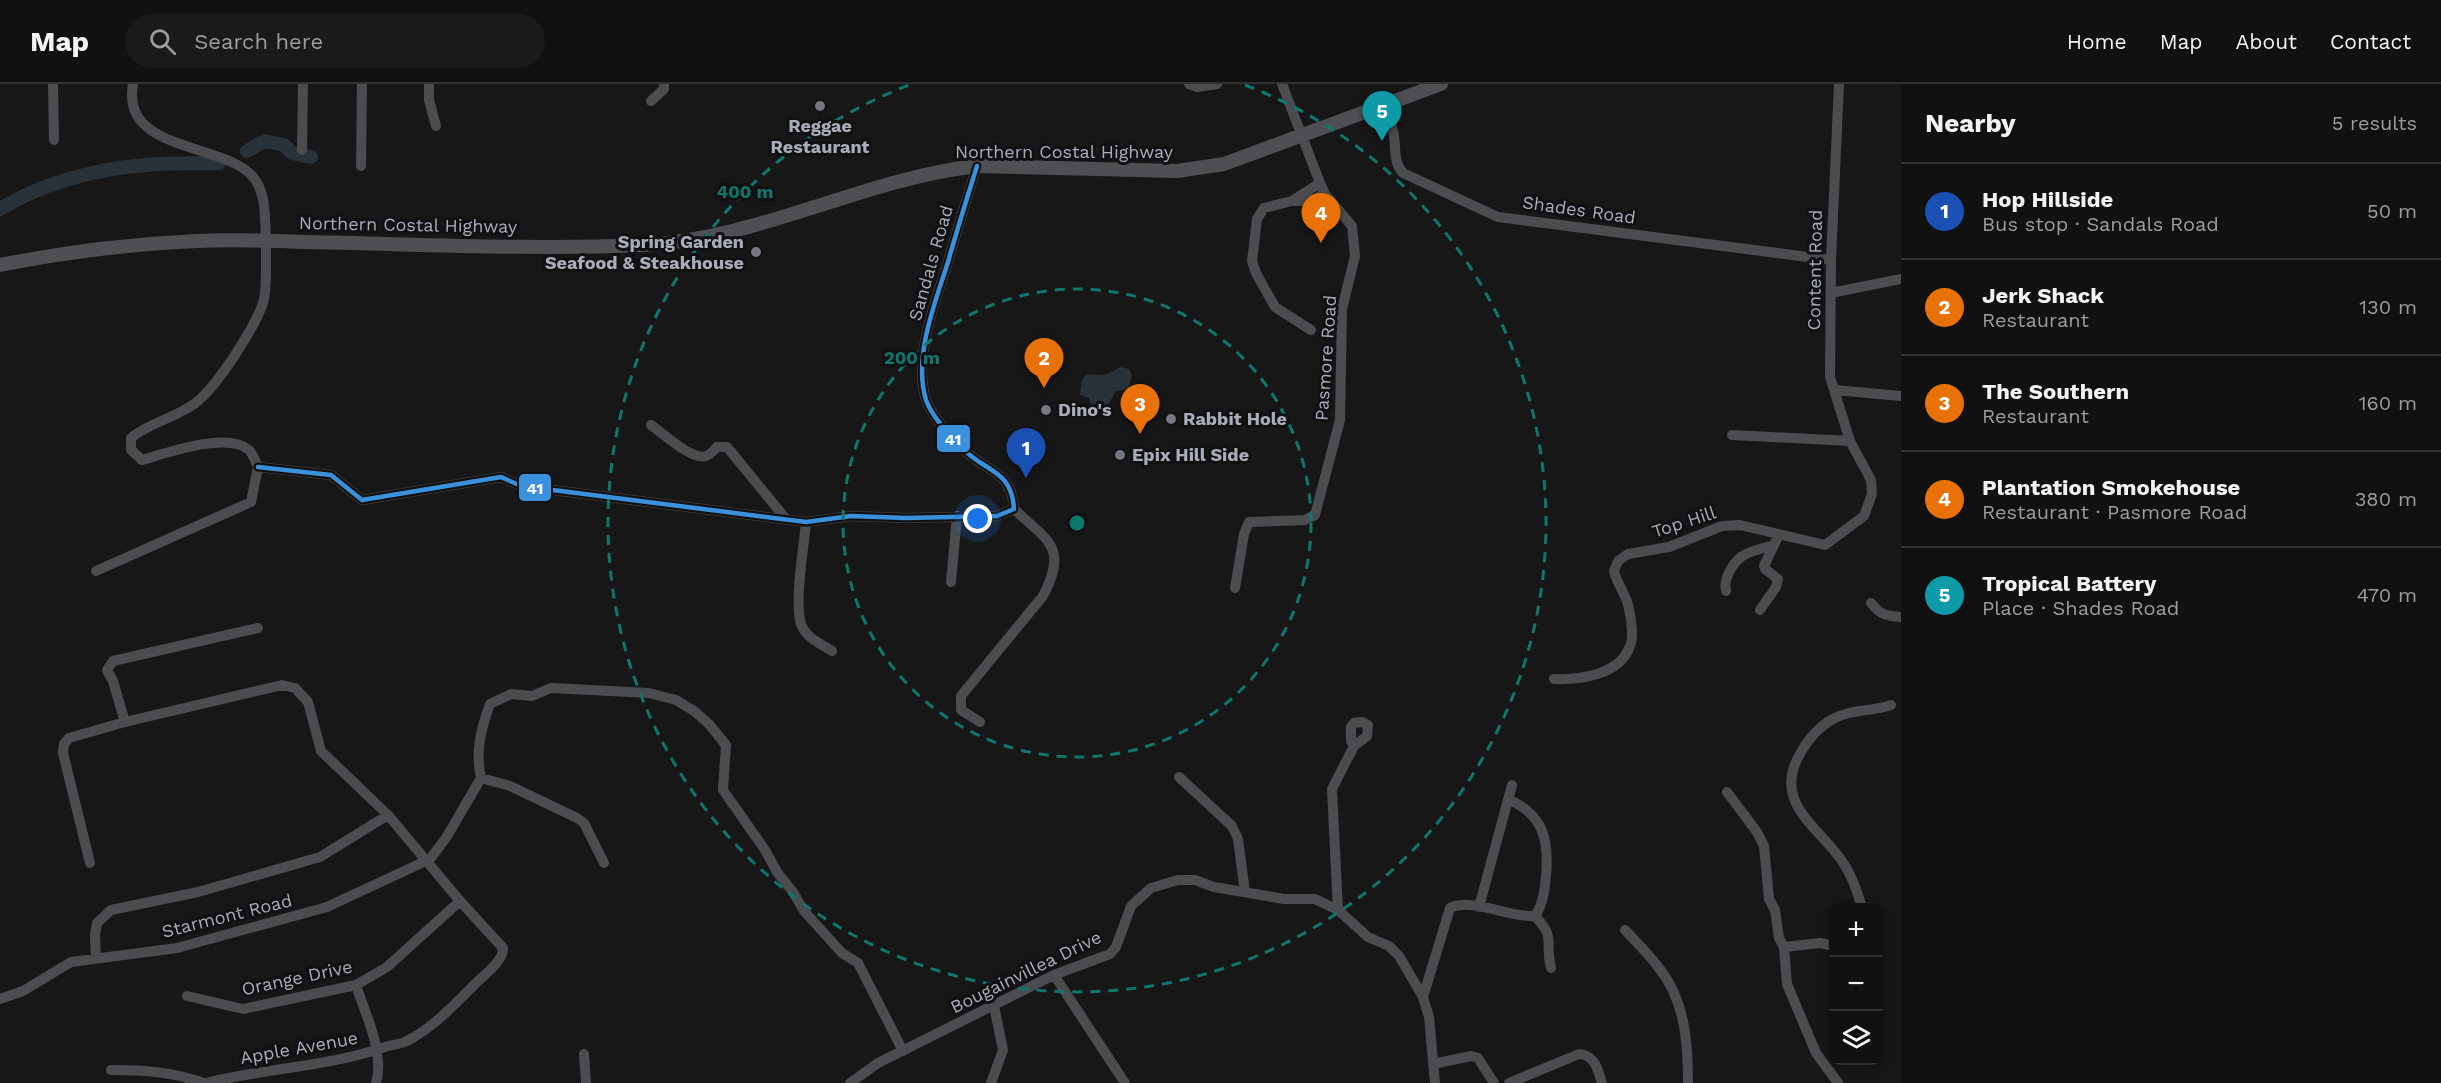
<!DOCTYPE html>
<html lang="en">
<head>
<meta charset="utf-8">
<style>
	:root { --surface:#111; --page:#1a1a1a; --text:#f1f3f6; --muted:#9c9d9f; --line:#303131; --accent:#b45309 }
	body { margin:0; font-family:"Work Sans",sans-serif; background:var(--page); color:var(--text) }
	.controls { position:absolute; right:18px; bottom:18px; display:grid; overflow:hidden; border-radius:12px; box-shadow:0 3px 9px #0003 }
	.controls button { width:54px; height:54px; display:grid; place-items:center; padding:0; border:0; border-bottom:2px solid var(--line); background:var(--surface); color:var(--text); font:30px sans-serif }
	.you { position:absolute; left:978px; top:435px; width:21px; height:21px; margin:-15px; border:4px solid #fff; border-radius:50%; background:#1a73e8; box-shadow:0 0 0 9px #1a73e833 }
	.badge { display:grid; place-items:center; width:39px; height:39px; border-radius:50%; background:var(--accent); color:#fff; font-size:20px; font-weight:700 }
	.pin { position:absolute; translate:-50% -50px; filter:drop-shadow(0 2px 3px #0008) }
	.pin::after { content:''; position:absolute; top:32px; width:21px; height:18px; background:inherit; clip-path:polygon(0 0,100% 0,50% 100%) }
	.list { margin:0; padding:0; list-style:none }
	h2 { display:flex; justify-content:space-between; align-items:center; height:78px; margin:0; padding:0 24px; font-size:26px }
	h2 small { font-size:20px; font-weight:400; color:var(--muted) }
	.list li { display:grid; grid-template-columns:39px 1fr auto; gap:18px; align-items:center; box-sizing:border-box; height:96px; padding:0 24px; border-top:2px solid var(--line) }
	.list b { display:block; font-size:22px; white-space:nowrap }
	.list p { margin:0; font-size:20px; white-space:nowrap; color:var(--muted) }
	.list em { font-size:20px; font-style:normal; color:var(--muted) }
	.icon { flex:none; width:33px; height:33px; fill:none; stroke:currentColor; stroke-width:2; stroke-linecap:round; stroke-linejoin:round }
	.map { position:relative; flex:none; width:1901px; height:999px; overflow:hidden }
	header { display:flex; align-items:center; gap:36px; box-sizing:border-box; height:84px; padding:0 30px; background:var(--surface); border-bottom:2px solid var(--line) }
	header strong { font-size:28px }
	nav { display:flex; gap:33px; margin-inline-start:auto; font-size:21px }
	.search { width:420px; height:54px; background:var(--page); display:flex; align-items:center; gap:15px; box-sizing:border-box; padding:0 21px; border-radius:33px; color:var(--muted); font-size:22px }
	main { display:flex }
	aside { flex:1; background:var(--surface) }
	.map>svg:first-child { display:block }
	.water { fill:#2a3239 }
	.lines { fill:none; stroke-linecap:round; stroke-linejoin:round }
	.river { stroke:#2a3239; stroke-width:14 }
	.minor { stroke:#4b4c50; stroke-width:10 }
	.major { stroke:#4d4f52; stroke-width:14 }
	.bus-1-casing { stroke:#111113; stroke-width:9 }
	.bus-1 { stroke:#3a90db; stroke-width:4.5 }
	.ring { fill:none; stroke:#0f766e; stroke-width:3; stroke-dasharray:10 8 }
	.poi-dot { fill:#757880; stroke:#111113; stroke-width:2 }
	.labels { text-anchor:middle; stroke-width:6; stroke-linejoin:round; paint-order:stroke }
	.poi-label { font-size:18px; font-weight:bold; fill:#a8adb8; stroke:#111113; text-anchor:start }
	.street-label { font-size:18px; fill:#a8adb8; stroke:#111113 }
	.centre { fill:#0f766e; stroke:#111113; stroke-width:3 }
	.ring-label { font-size:18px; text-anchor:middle; font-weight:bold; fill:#0f766e; stroke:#111113; stroke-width:6; stroke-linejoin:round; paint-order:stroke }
	.line-badge { stroke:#111113; stroke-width:2 }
	.badge-label { font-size:16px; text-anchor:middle; font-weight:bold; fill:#fff }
</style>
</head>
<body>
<header>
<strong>Map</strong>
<div class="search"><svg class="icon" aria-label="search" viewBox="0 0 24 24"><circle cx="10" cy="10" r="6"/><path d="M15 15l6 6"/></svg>Search here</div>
<nav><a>Home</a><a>Map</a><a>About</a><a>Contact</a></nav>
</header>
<main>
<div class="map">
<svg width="1901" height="999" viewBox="0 0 1901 999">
	<rect width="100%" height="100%" fill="#171717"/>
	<path class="water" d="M1121 283 1129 285 1132 292 1128 306 1116 307 1105 326 1092 324 1089 314 1080 311C1083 281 1088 294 1107 290 1111 289 1116 285 1121 283Z"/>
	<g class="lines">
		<path class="river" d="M247 67 265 57 284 61 292 69 311 73
			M0 125C42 99 96 85 145 81 170 78 195 80 219 79"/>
		<path class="minor" d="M53 0 54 56
			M429 0V16L436 42
			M1189 0 1197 3 1217 0
			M651 17 664 5V0
			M1384 19C1387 29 1391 38 1393 47 1397 62 1392 77 1403 89L1498 133 1831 176
			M302 66 303 0
			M361 82 362 0
			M1294 117H1309L1325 110
			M1831 209 1901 195
			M1311 246 1275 223 1256 189 1252 177 1257 135 1264 124 1292 117 1320 99
			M1835 306 1901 312
			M651 341C663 349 692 377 706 372 710 371 714 366 717 363H727L786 435
			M1732 351 1850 357
			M258 383 331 391 362 416 501 393 521 402 806 438 851 432 906 434 997 432 1014 425C1012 385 984 388 961 363 949 350 932 333 926 316 913 273 935 219 948 178 957 146 967 114 977 82
			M806 438C804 463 794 517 801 540 805 553 821 560 832 567
			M96 487 251 418 258 383C256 379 253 370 249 366 228 347 166 369 142 376L131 366V354C151 337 178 334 198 317 219 299 254 245 263 219 268 207 266 129 263 115 261 107 259 100 254 94 226 58 120 69 133 0
			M951 498 957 432
			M1235 504 1244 450 1249 438 1305 436 1315 431 1340 336 1342 225 1355 172 1352 142 1325 110 1320 99 1282 0
			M1726 507C1723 494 1734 476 1746 470 1754 466 1765 464 1774 461L1779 451
			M1871 519C1880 531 1887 532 1901 533
			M1760 526 1776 503 1778 495 1765 485 1764 482 1774 461
			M1554 595C1580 596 1620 591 1630 562 1634 553 1631 535 1629 525 1627 511 1617 501 1614 487L1618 477 1628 470 1669 463 1722 442 1740 441 1825 461 1864 432 1872 410 1871 396 1850 357 1830 293 1831 176 1839 0
			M125 638 113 597 107 586 113 577 258 544
			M980 638 961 626V612L1043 512C1068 463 1049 458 1014 425
			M1179 693 1232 742 1238 755 1245 808
			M1727 708 1757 748 1764 762 1769 815 1775 826 1779 854 1784 863 1787 900 1816 969 1838 999
			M1508 715C1544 731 1549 756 1546 792 1545 805 1543 821 1535 832
			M90 779 63 669 64 660 69 654 125 638 282 601 295 604 308 618 321 667 388 731 460 817 503 864C503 878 485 890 476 899 454 921 434 943 407 957 400 961 392 960 385 963 327 983 266 984 206 999
			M604 779 584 739 577 734 510 702 481 694C475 668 481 645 490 620L511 610 532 612 551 604 649 609 676 616 694 627 709 640 726 661 723 706 765 766 777 788 793 808 804 827 842 869 858 879 903 967
			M1479 823 1512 701
			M1862 824C1858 809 1851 790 1842 777 1817 741 1771 718 1801 668 1808 655 1820 642 1833 635 1850 625 1872 628 1891 621
			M1338 826 1332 705 1354 662 1367 652 1368 641 1362 638 1354 639 1351 643V657L1354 662
			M1535 832C1557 855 1544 858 1551 884
			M1625 846C1636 858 1649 870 1659 884 1685 916 1688 959 1688 999
			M1784 863 1820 859 1834 862
			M96 874 95 851 97 839 111 826 198 808 320 773 388 731
			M1054 891 1125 999
			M356 901C365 930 385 968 376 999
			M187 912 243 925 356 901 387 883 460 817
			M1423 913 1450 824C1472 813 1510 834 1535 832
			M0 915 23 907 71 878 177 864 327 823 430 775 446 754 481 694
			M584 970 586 999
			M1433 980 1471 972 1478 974 1494 999
			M111 986C144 986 173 988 204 999
			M850 999 878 979 1054 891 1110 870 1116 863 1131 822 1151 804 1178 796H1195L1214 803 1284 815H1315L1338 826 1368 853 1389 862 1399 872 1423 913 1429 933 1435 999
			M991 999 1003 966 994 922
			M1509 999 1579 970C1595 971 1598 986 1602 999"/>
		<path class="major" d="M0 181C65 168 131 160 197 157 233 155 270 157 306 158 418 160 533 166 644 161 759 155 863 95 977 82L1177 87 1224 80 1441 0"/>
		<g class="bus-1-casing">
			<path id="bus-1" d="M258 383 331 391 362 416 501 393 521 402 806 438 851 432 906 434 997 432 1014 425C1012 385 984 388 961 363 949 350 932 333 926 316 913 273 935 219 948 178 957 146 967 114 977 82"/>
		</g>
		<use href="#bus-1" class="bus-1"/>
	</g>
	<g class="ring">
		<circle cx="1077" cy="439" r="234"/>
		<path d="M1245 1A469 469 0 1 1 909 1"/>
	</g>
	<g class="poi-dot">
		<circle cx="820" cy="22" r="6"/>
		<circle cx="756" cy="168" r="6"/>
		<circle cx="1046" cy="326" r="6"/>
		<circle cx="1171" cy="335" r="6"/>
		<circle cx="1120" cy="371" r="6"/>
	</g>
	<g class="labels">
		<g class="poi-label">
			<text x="820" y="48" text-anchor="middle">Reggae<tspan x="820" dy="21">Restaurant</tspan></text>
			<text x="744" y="164" text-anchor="end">Spring Garden<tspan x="744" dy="21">Seafood &amp; Steakhouse</tspan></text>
			<text x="1058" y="332">Dino's</text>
			<text x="1183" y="341">Rabbit Hole</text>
			<text x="1132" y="377">Epix Hill Side</text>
		</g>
		<g class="street-label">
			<text x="1064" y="74">Northern Costal Highway</text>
			<text transform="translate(1579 126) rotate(8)" y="6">Shades Road</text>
			<text transform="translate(408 141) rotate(1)" y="6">Northern Costal Highway</text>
			<text transform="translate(931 179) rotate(-74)" y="6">Sandals Road</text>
			<text transform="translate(1815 186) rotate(-89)" y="6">Content Road</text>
			<text transform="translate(1326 274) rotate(-86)" y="6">Pasmore Road</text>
			<text transform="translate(1684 438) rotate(-18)" y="6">Top Hill</text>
			<text transform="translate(227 832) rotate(-14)" y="6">Starmont Road</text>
			<text transform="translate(1026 888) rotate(-26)" y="6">Bougainvillea Drive</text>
			<text transform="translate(297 894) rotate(-12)" y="6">Orange Drive</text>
			<text transform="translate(299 964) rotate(-10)" y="6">Apple Avenue</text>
		</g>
	</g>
	<circle cx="1077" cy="439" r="9" class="centre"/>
	<g class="ring-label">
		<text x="745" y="114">400 m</text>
		<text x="912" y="280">200 m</text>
	</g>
	<g class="line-badge">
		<rect x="936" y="340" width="35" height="29" rx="6" fill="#3a90db"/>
		<rect x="518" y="389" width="34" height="29" rx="6" fill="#3a90db"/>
	</g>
	<g class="badge-label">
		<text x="953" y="361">41</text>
		<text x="535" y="410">41</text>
	</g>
</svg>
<div class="controls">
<button>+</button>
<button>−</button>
<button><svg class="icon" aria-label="layers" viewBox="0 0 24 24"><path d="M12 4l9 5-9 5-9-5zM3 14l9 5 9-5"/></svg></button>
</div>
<div class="you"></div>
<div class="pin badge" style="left:1026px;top:394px;background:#1a4fb4">1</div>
<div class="pin badge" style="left:1044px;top:304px;background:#e8710a">2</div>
<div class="pin badge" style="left:1140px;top:350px;background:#e8710a">3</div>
<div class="pin badge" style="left:1321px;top:159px;background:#e8710a">4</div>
<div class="pin badge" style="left:1382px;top:57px;background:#0f9aa8">5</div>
</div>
<aside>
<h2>Nearby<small>5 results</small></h2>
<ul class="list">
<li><span class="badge" style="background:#1a4fb4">1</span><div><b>Hop Hillside</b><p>Bus stop · Sandals Road</p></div><em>50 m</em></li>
<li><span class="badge" style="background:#e8710a">2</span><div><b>Jerk Shack</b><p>Restaurant</p></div><em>130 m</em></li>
<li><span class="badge" style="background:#e8710a">3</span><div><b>The Southern</b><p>Restaurant</p></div><em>160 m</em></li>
<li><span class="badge" style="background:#e8710a">4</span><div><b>Plantation Smokehouse</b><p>Restaurant · Pasmore Road</p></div><em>380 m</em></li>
<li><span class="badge" style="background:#0f9aa8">5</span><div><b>Tropical Battery</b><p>Place · Shades Road</p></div><em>470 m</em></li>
</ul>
</aside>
</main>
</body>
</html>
